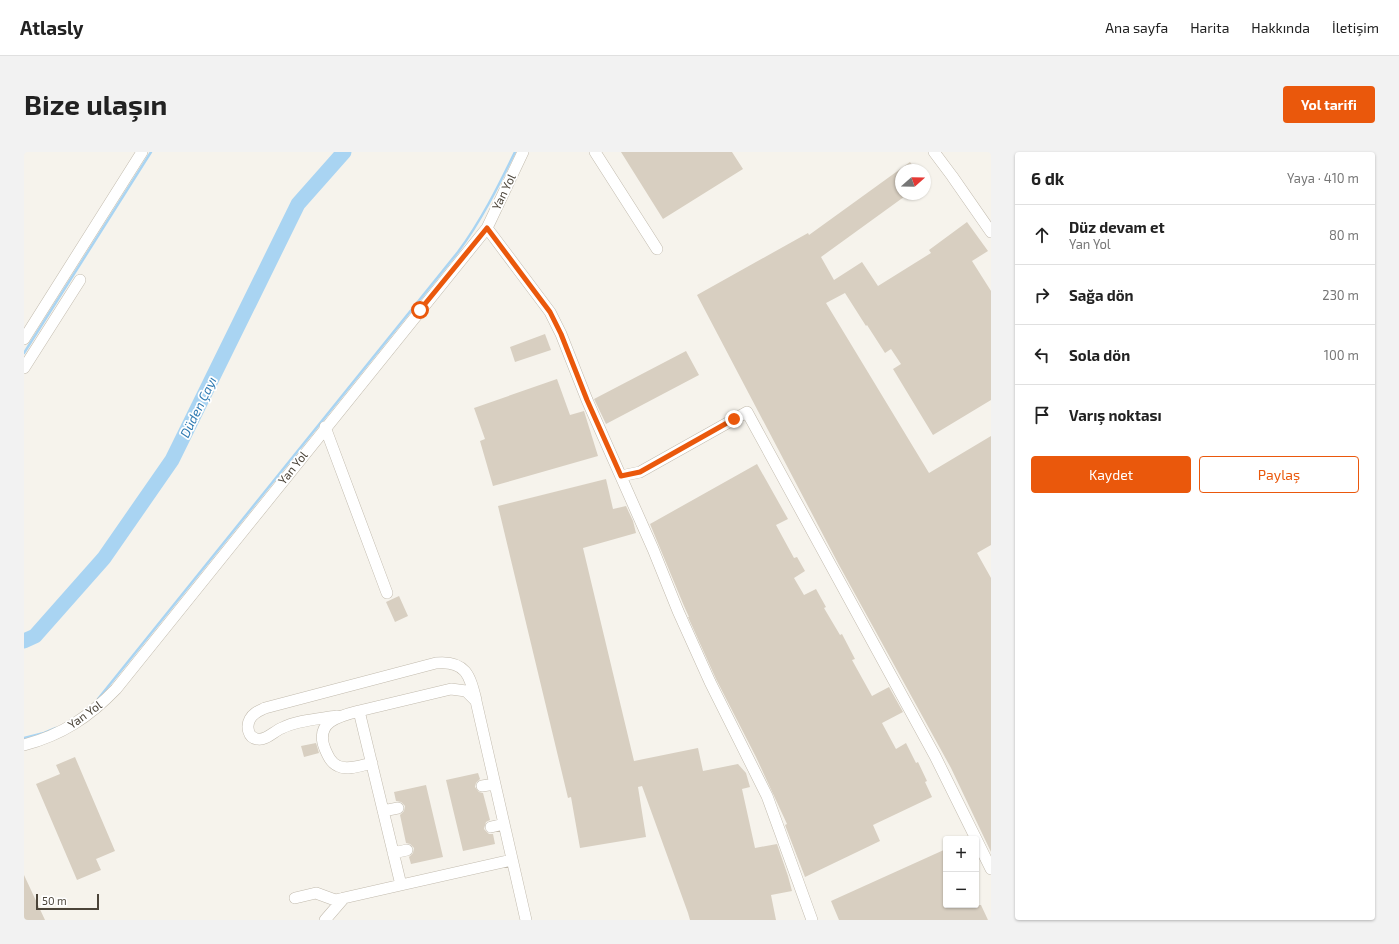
<!DOCTYPE html>
<html lang="tr">
<head>
<meta charset="utf-8">
<style>
	:root { --surface:#fff; --page:#f2f2f2; --text:#222; --muted:#767676; --line:#e0e0e0; --accent:#ea580c }
	body { margin:0; font-family:"Exo 2",sans-serif; background:var(--page); color:var(--text) }
	.controls { position:absolute; right:12px; bottom:12px; display:grid; overflow:hidden; border-radius:4px; box-shadow:0 1px 3px #0004 }
	.controls button { width:36px; height:36px; display:grid; place-items:center; padding:0; border:0; border-bottom:1px solid var(--line); background:var(--surface); color:var(--text); font:20px sans-serif }
	.compass { position:absolute; left:871px; top:12px; width:36px; height:36px; border-radius:50%; background:var(--surface); box-shadow:0 1px 3px #0004; rotate:70deg }
	.scale { position:absolute; left:12px; bottom:10px; width:63px; box-sizing:border-box; padding-left:4px; border:2px solid #4b4439; border-top:0; font-size:11px; line-height:14px; white-space:nowrap; color:#4b4439; -webkit-text-stroke:3px #fff; paint-order:stroke }
	.stop { position:absolute; width:12px; height:12px; margin:-9px; border:3px solid #ea580c; border-radius:50%; background:#fff }
	.stop.end { background:#ea580c; border-color:#fff; box-shadow:0 1px 4px #0008 }
	.list { margin:0; padding:0; list-style:none }
	h2 { display:flex; justify-content:space-between; align-items:center; height:52px; margin:0; padding:0 16px; font-size:17px }
	h2 small { font-size:13px; font-weight:400; color:var(--muted) }
	.list li { display:grid; grid-template-columns:26px 1fr auto; gap:12px; align-items:center; box-sizing:border-box; height:60px; padding:0 16px; border-top:1px solid var(--line) }
	.list b { display:block; font-size:15px; white-space:nowrap }
	.list p { margin:0; font-size:13px; white-space:nowrap; color:var(--muted) }
	.list em { font-size:13px; font-style:normal; color:var(--muted) }
	.actions { display:flex; gap:8px; padding:12px 16px }
	.actions a { flex:1; padding:9px 0; border:1px solid var(--accent); border-radius:4px; text-align:center; font-size:14px; color:var(--accent) }
	.actions .main { background:var(--accent); color:#fff }
	.icon { flex:none; width:22px; height:22px; fill:none; stroke:currentColor; stroke-width:2; stroke-linecap:round; stroke-linejoin:round }
	.map { position:relative; flex:none; width:967px; height:768px; overflow:hidden; border-radius:4px }
	header { display:flex; align-items:center; gap:24px; box-sizing:border-box; height:56px; padding:0 20px; background:var(--surface); border-bottom:1px solid var(--line) }
	header strong { font-size:19px }
	nav { display:flex; gap:22px; margin-inline-start:auto; font-size:14px }
	.intro { display:flex; align-items:center; justify-content:space-between; box-sizing:border-box; height:96px; padding:0 24px }
	h1 { margin:0; font-size:28px }
	.button { padding:10px 18px; border-radius:4px; background:var(--accent); color:#fff; font-size:14px; font-weight:700 }
	main { display:flex; gap:24px; padding:0 24px }
	aside { flex:1; background:var(--surface); border-radius:4px; box-shadow:0 1px 3px #0004 }
	.map>svg:first-child { display:block }
	.lines { fill:none; stroke-linecap:round; stroke-linejoin:round }
	.stream { stroke:#a9d4f2; stroke-width:2.5 }
	.river { stroke:#a9d4f2; stroke-width:15 }
	.building { fill:#d8cfc1 }
	.minor-casing { stroke:#c2bbae; stroke-width:12 }
	.minor { stroke:#fff; stroke-width:11 }
	.route { stroke:#ea580c; stroke-width:5 }
	.labels { text-anchor:middle; stroke-width:3.5; stroke-linejoin:round; paint-order:stroke }
	.street-label { font-size:12px; fill:#4b4439; stroke:#fff }
	.water-label { font-size:13px; font-style:italic; fill:#2e7ab2; stroke:#fff }
</style>
</head>
<body>
<header>
<strong>Atlasly</strong>
<nav><a>Ana sayfa</a><a>Harita</a><a>Hakkında</a><a>İletişim</a></nav>
</header>
<div class="intro"><h1>Bize ulaşın</h1><a class="button">Yol tarifi</a></div>
<main>
<div class="map">
<svg width="967" height="768" viewBox="0 0 967 768">
	<rect width="100%" height="100%" fill="#f6f3ec"/>
	<g class="lines">
		<path class="stream" d="M0 201 127 0
			M74 547 434 100C457 69 474 35 491 0
			M0 586 20 581 32 576"/>
		<path class="river" d="M0 489 11 484 80 406 148 308 274 52 320 0"/>
	</g>
	<path class="building" d="M597 0H708L719 17 639 67Z
		M886 10 892 18H877V42H884L797 105 810 128 838 110 854 134 907 101 905 98 943 70 964 99 948 109 967 139V248L909 283 869 217 877 212 867 197 861 201 843 173 842 174 821 141 802 151 905 321 967 284V393L953 401 967 426V700L927 616 815 413 673 143 784 81 785 83Z
		M521 182 527 198 491 210 486 195Z
		M662 199 675 223 582 272 570 247Z
		M533 227 546 263 560 259 574 304 469 334 456 289 461 287 450 256Z
		M733 312 764 367 752 373 770 406 773 405 781 419 770 426 780 443 792 437 802 455 800 456 816 483 818 482 831 507 828 508 848 544 865 535 879 560 858 571 872 597 882 591 892 611 894 610 903 629 901 630 908 645 849 673 856 689 781 725 761 673 763 672 732 605 692 527 664 465H665L660 454 626 372Z
		M582 327 589 357 602 354 609 369 612 381 559 396 610 609 674 596 679 619 714 612 722 621 726 635 718 637 731 696 753 692 764 724 768 739 747 743 752 768H666L664 761 618 634 614 635 622 685 556 696 547 645 544 646 474 354Z
		M375 444 384 464 371 470 362 450Z
		M292 591 295 601 280 605 277 594Z
		M51 605 91 699 72 707 77 718 53 728 12 632 36 622 32 613Z
		M454 621 456 627 452 631 451 635 455 640 459 641 466 668 462 670 460 677 465 682H469L471 692 439 699 422 628Z
		M402 633 419 705 387 712 385 705 389 701 390 696 386 692 382 691 376 663 380 659 381 654 377 650 372 649 370 640Z
		M922 697V753H957L964 768H815L807 749Z
		M0 723 21 768H0Z"/>
	<g class="lines">
		<g class="minor-casing">
			<path id="minor" d="M571 0 633 97
				M910 0 928 24 967 80
				M463 76 526 160 537 182 563 248 629 397 654 459 686 530 743 644 788 768
				M0 187 118 0
				M0 216 56 128
				M301 275 363 441
				M597 324 616 320 723 260 911 604 967 717
				M335 559C315 564 290 570 301 597 304 604 307 611 314 614 324 619 338 613 348 611
				M313 564C295 567 274 568 258 576 250 579 242 589 233 587 224 586 222 574 226 567 229 561 235 559 241 556L412 511C442 508 446 524 452 548
				M0 593C38 583 65 565 92 537L463 76 499 0
				M458 634 471 632
				M359 659 374 656
				M467 675 480 672
				M369 701 383 698
				M488 708 377 733 335 559 427 537 442 539 452 549 502 768
				M271 746 292 741 311 748 377 733
				M301 768 320 746"/>
		</g>
		<use href="#minor" class="minor"/>
	</g>
	<g class="lines">
		<path class="route" d="M396 158 463 76 526 160 537 182 563 248 597 324 616 320 710 267"/>
	</g>
	<g class="labels">
		<g class="street-label">
			<text transform="translate(480 40) rotate(-64)" y="4">Yan Yol</text>
			<text transform="translate(269 316) rotate(-51)" y="4">Yan Yol</text>
			<text transform="translate(61 563) rotate(-36)" y="4">Yan Yol</text>
		</g>
		<g class="water-label">
			<text transform="translate(174 255) rotate(-64)" y="5">Düden Çayı</text>
		</g>
	</g>
</svg>
<div class="controls">
<button>+</button>
<button>−</button>
</div>
<svg class="compass" viewBox="-18 -18 36 36"><path d="M0-13l5 13h-10z" fill="#e53935"/><path d="M0 13l5-13h-10z" fill="#767676"/></svg>
<div class="scale">50 m</div>
<div class="stop" style="left:396px;top:158px"></div>
<div class="stop end" style="left:710px;top:267px"></div>
</div>
<aside>
<h2>6 dk<small>Yaya · 410 m</small></h2>
<ul class="list">
<li><svg class="icon" aria-label="ahead" viewBox="0 0 24 24"><path d="M12 20V5M6 11l6-6 6 6"/></svg><div><b>Düz devam et</b><p>Yan Yol</p></div><em>80 m</em></li>
<li><svg class="icon" aria-label="right" viewBox="0 0 24 24"><path d="M7 20v-9h11M14 6l5 5-5 5"/></svg><div><b>Sağa dön</b></div><em>230 m</em></li>
<li><svg class="icon" aria-label="left" viewBox="0 0 24 24"><path d="M17 20v-9H6M10 6l-5 5 5 5"/></svg><div><b>Sola dön</b></div><em>100 m</em></li>
<li><svg class="icon" aria-label="arrive" viewBox="0 0 24 24"><path d="M6 21V4h12l-3 4 3 4H6"/></svg><div><b>Varış noktası</b></div></li>
</ul>
<div class="actions"><a class="main">Kaydet</a><a>Paylaş</a></div>
</aside>
</main>
</body>
</html>
